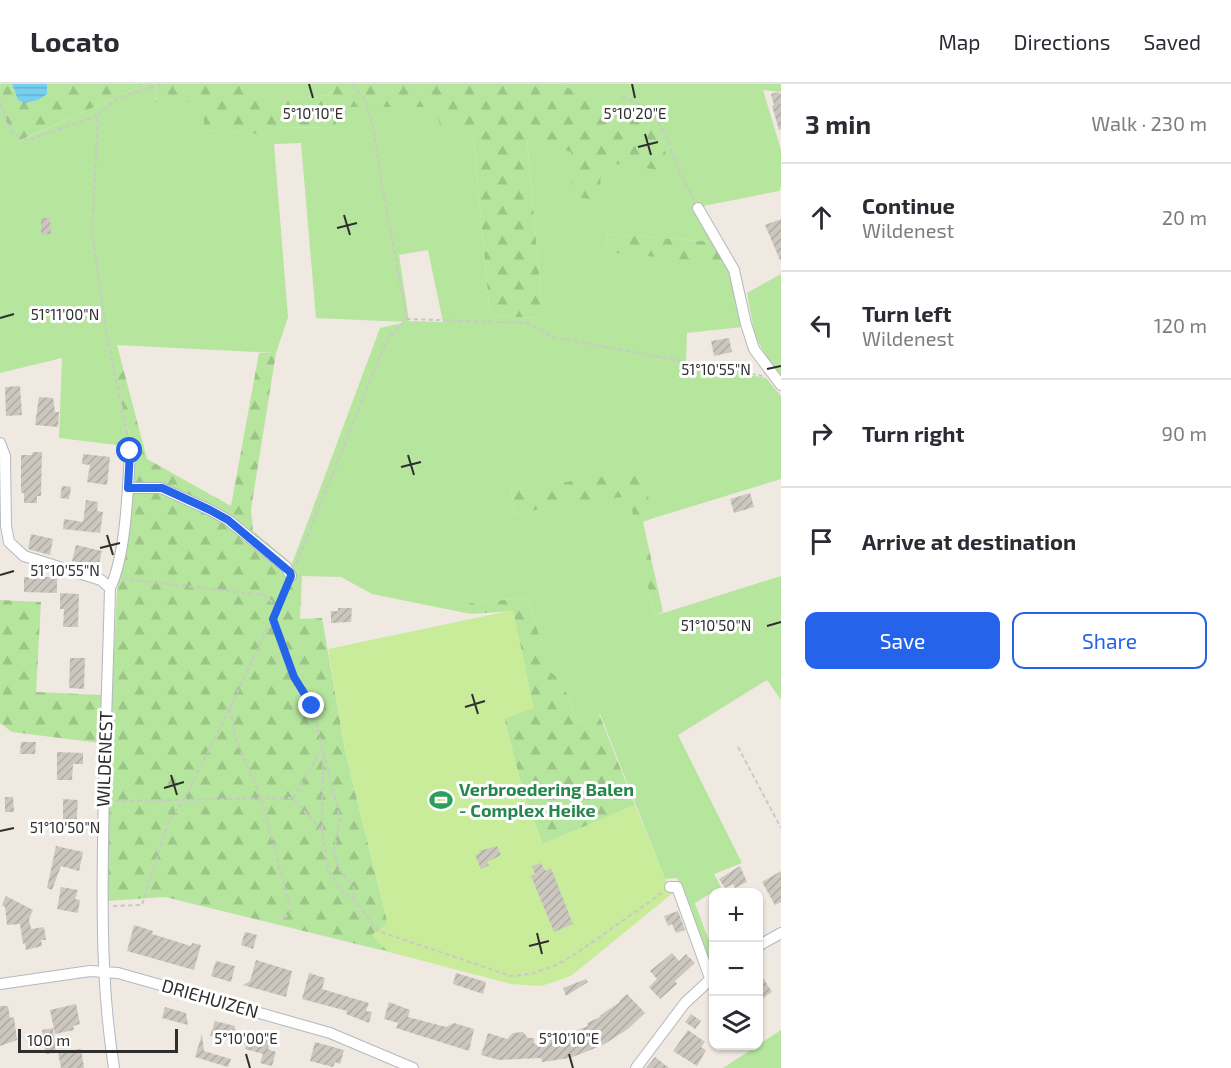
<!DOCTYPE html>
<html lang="en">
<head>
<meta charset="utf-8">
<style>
	:root { --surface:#fff; --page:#f7f7f7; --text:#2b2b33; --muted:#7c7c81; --line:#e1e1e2; --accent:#2563eb }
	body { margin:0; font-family:"Exo 2",sans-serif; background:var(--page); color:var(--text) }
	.controls { position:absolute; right:18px; bottom:18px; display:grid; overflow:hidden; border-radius:12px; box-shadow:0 2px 4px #0004 }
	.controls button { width:54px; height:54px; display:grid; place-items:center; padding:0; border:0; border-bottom:2px solid var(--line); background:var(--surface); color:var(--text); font:30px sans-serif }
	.scale { position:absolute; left:18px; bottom:15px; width:160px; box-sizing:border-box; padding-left:6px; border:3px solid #2e2e2e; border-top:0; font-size:16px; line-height:21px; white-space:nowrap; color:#2e2e2e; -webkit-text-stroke:4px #fff; paint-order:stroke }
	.stop { position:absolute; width:18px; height:18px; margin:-14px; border:4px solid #2563eb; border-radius:50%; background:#fff }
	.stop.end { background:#2563eb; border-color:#fff; box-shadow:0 2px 6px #0008 }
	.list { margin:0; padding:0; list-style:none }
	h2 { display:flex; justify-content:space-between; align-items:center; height:78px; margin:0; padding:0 24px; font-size:26px }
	h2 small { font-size:20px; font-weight:400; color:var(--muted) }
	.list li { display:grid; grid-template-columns:39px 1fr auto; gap:18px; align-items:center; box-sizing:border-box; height:108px; padding:0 24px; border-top:2px solid var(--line) }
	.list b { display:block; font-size:22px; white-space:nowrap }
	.list p { margin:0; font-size:20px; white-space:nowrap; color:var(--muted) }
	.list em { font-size:20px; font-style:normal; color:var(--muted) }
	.actions { display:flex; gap:12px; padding:18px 24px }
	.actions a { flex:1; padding:14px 0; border:2px solid var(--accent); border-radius:12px; text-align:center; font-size:21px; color:var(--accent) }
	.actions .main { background:var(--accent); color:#fff }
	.icon { flex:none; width:33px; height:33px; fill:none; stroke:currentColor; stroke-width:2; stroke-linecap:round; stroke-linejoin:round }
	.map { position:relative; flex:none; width:781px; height:984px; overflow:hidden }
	header { display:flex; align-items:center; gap:36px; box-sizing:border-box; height:84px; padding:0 30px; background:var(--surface); border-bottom:2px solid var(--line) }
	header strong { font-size:28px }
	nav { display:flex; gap:33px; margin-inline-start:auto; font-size:21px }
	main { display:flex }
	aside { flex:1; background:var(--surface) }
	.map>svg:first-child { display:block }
	.grass { fill:#b6e59e; fill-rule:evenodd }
	.forest { fill:url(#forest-firs) }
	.pitch { fill:#c9ec9a }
	.water { fill:url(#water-rules) }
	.building { fill:url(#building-hatch) }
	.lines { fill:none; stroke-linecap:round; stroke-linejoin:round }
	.minor-casing { stroke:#b4b7c1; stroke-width:12 }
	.path { stroke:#c9c9c9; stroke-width:2; stroke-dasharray:4.5 3; stroke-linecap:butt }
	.minor { stroke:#fff; stroke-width:10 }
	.route { stroke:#2563eb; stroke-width:8 }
	.ticks { fill:none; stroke:#2e2e2e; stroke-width:2 }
	.labels { text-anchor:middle; stroke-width:6; stroke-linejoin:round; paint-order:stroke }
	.street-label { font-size:18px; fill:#2e2e2e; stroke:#fff }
	.leisure-label { font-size:18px; font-weight:bold; fill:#27864d; stroke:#fff; text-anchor:start }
	.ticks-label { font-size:15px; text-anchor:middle; fill:#2e2e2e; stroke:#fff; stroke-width:6; stroke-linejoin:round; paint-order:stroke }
</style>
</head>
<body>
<header>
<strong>Locato</strong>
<nav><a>Map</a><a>Directions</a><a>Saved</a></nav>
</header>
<main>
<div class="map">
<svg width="781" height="984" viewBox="0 0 781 984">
	<defs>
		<pattern id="forest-firs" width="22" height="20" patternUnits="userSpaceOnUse" patternTransform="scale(1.5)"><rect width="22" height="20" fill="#b6e59e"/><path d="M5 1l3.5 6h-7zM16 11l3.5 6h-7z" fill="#9dc588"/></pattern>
		<pattern id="water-rules" width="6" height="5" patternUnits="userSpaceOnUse" patternTransform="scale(1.5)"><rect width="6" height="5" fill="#75cff0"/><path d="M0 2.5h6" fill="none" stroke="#66b2ce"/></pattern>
		<pattern id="building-hatch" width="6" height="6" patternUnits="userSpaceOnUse" patternTransform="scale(1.5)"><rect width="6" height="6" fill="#cbc7bf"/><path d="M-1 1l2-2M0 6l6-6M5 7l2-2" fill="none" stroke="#afaba4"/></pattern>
	</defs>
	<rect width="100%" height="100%" fill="#efe9e1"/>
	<path class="grass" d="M146 0H157L155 18H205L204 46 269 51 268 44 335 43V23H435L473 49 490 232 543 234 527 55 571 68 574 113 600 77 673 87 563 0H781V8L763 6 781 66V103L779 107 693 124 714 158 608 150 606 167 727 180 735 198 742 243 687 249 686 279 766 294 781 312V395L654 434 640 388 511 406 515 429 629 411 654 532 781 492V616L767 596 678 651 742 779 714 790 721 803 695 819 713 868V882L709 883 677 794 665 795 600 630 578 640 562 597 542 581V560L527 514 469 519 471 530 372 510 341 493 302 492 292 480 380 244 406 238 316 234 301 59 274 60 288 233 276 269 117 261 108 264 133 366 126 362 59 354 62 274 0 289V24L17 58ZM428 166 443 238 409 237 399 171Z
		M241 0H331L333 11 266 16 241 3Z
		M781 190V292L771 281 755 252 747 209Z
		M781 946V984H723Z"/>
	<path class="forest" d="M0 0H12L18 16 47 10V0H146L16 58 0 24Z
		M157 0H241V3L265 5 266 16 333 11 331 0H563L572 6 651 37 674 88 601 78 600 116 573 113 571 68 527 56 543 234 490 232 473 49 442 46 434 23H335L336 43 269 44V51L204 46V18H155Z
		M608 150 714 158 727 180 606 168Z
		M117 261 147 375 231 422 259 269H276L251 425 253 447 292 480 302 492 300 535 322 534 346 671 388 840 372 851 389 868 165 813 106 817 107 709 117 507 131 414 133 366 108 264Z
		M641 387 654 434 643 438 663 528 654 532 629 412 515 429 511 406Z
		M527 514 542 560V581L562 597 578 640 599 630 635 721 543 760 524 711 504 634 513 527 471 530 469 519Z
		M0 516 41 518 36 608 101 611 100 659 12 648 0 639Z"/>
	<path class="pitch" d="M513 526 534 624 504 635 524 711 543 760 635 721 665 795 674 808 571 892 541 902 511 900 389 868 372 851 388 839 346 671 328 565Z"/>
	<path class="water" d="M12 0H47V10L38 16 24 19 18 16Z"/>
	<path class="building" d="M777 8 781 10V45L779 46 772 22 774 21 771 10Z
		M41 134H50L51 150 41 151Z
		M781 135V176H780L765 141Z
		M729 254 732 268 714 272 711 257Z
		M20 302 22 331 6 332 5 303Z
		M39 313 53 314 55 328H59L58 343 35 341Z
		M33 368H42L41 412H37V419H24V409H21V371H32Z
		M83 370 110 373 107 401 87 398 90 381 82 380Z
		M62 402 71 403 69 415 60 414Z
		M750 409 754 423 734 429 730 415Z
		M86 416 98 418 97 427 103 428 100 449 63 445 64 435 83 438Z
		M31 450 53 455 50 471 28 465Z
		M76 461 102 467 98 484 72 477Z
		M24 493H57V509L24 508Z
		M60 509 79 510 78 543H63L64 525H60Z
		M338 524H352L351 538 331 539V527H338Z
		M70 574H85L84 605 69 604Z
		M21 658H36L35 670H20Z
		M57 668 83 669V680H73L72 696H57Z
		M5 713H13L14 728H5Z
		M63 715 78 716 76 742H63Z
		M56 762 83 768 79 787 61 782 52 806 47 804Z
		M497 762 501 771 487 778 489 781 481 785 475 771 480 769 479 767Z
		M541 779 545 787 551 784 573 840 554 848 531 792 535 790 532 782Z
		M740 782 747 798 735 804 733 800 725 804 719 795Z
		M781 787V818L775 821 762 798Z
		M61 803 78 806 75 815 80 816 78 829 57 825Z
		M6 812 33 826 29 835 31 845 44 843 46 856H41L42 862 26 866 25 859 23 860 20 840 7 841 5 823 2 821Z
		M678 827 685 846 676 849 672 840 668 842 664 832Z
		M134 841 153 847 152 850 191 862 192 859 201 861 194 886 127 867Z
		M245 848 257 851 253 865 241 861Z
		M672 869 679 877 686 870 695 879 675 897 677 900 660 915 649 903 657 895 650 887Z
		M256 876 292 887 286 913 243 901 250 897Z
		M216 877 235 882 231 898 211 892Z
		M759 888 772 908 759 917Z
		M309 889 325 894 322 905 369 919 366 927 372 928 369 939 346 930 347 927 302 915Z
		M456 889 486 898 483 910 453 900Z
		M586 895 588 898 566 912 563 904Z
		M627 910 645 929 628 945 603 961 570 974 542 978 541 974 499 976 481 971 488 949 507 955 513 949 523 948 528 954H534V960L550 958V954L559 953 558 948 568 946 570 949 588 942 587 939 600 933 599 932 620 918 619 917Z
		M389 918 410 926 408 933 446 943 454 939 474 945 469 967 396 944 398 939 384 935Z
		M76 920 80 940 73 942 74 946 55 950 50 926Z
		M0 922H8L10 934 14 933 17 956 0 962Z
		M165 923 186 929 188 941 162 934Z
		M691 930 701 937 695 945 685 938Z
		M215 937 235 942 234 945 255 951 256 949 265 952V954L271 956 268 965 276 968 272 982 260 979 263 970 245 965 246 961 210 952Z
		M53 944 56 969 46 970 42 946Z
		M688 946 705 958 701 963 706 966 697 982 673 967Z
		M202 950 204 967 231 975 228 983 195 973Z
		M315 958 344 966 340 980 335 978 333 983 310 977Z
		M81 965 84 984H61L58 968Z
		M655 973 669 984H646Z"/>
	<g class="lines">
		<g class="minor-casing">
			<path id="minor" d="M698 124 734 186 746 240 754 265 781 301
				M0 359 5 372 6 442 9 458 24 472 101 496 110 504
				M128 404H161L210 426 228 436 286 483 291 492
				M670 803H677L710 894
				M758 862 781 849
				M0 900 90 887 118 889 330 949 413 984
				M114 984C102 909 102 835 103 760 104 675 108 589 110 504 126 472 128 404 130 367
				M636 984 685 919 714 892"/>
		</g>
		<path class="path" d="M353 0 365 16 373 42 382 102 407 235
			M622 13 645 22 654 31 667 55 680 89 694 116
			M0 18C7 36 7 52 29 56L98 31
			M129 358 108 259 92 148 98 31 117 14 161 0
			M296 480 387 255 407 235 529 239 552 253 762 292
			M230 624 236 656 261 714 291 826 282 838
			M738 663 781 744
			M293 714 322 664
			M115 717 293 714 322 747 329 788 343 809 353 814 354 804 338 784 334 767 340 734 312 622 294 593 273 535 274 520 264 511 124 495
			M322 745 323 670
			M353 814 378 847 511 892 530 890 554 882 574 871 662 809
			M113 822 142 821 168 739 184 716 230 624 287 502"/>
		<use href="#minor" class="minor"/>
	</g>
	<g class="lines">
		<path class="route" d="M130 367 128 404H162L210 426 228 436 290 488 291 492 273 535 294 593 312 622"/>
	</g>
	<path class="ticks" d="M309 0 313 14M632 0 635 14M645 50 651 71M638 63 658 58M344 131 350 151M337 144 357 139M0 234 14 230M767 285 781 282M408 371 414 391M401 383 421 378M107 451 113 471M100 464 120 459M0 491 14 487M767 542 781 538M472 610 478 630M465 623 485 617M171 691 177 711M164 704 184 698M0 747 14 744M537 849 542 870M529 862 549 857M246 970 250 984M569 970 573 984"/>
	<defs>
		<g id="stadium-bare" transform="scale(1.8)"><path d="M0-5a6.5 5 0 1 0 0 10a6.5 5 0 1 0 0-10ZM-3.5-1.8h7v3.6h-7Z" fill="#2e9e5b" stroke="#fff" stroke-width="2.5" paint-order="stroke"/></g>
	</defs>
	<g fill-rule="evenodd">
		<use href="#stadium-bare" x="441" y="716"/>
	</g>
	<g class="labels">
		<g class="street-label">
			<text transform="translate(105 675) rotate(-88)" y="6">WILDENEST</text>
			<text transform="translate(210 915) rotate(16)" y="6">DRIEHUIZEN</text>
		</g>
		<g class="leisure-label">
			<text x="459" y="712">Verbroedering Balen<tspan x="459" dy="21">- Complex Heike</tspan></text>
		</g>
	</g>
	<g class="ticks-label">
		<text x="313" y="35">5°10'10"E</text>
		<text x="635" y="35">5°10'20"E</text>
		<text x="65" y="236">51°11'00"N</text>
		<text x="716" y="291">51°10'55"N</text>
		<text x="65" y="492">51°10'55"N</text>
		<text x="716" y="547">51°10'50"N</text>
		<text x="65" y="749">51°10'50"N</text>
		<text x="246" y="960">5°10'00"E</text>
		<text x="569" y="960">5°10'10"E</text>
	</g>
</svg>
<div class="controls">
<button>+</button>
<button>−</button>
<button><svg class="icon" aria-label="layers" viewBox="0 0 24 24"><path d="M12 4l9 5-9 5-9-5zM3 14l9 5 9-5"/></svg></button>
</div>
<div class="scale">100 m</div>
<div class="stop" style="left:130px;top:367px"></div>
<div class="stop end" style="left:312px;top:622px"></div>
</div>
<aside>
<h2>3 min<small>Walk · 230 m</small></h2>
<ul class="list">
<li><svg class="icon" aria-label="ahead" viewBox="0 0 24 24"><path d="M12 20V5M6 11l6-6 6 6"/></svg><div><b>Continue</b><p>Wildenest</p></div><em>20 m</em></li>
<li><svg class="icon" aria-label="left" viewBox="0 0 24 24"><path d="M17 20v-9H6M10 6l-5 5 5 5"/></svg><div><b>Turn left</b><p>Wildenest</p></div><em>120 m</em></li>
<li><svg class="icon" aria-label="right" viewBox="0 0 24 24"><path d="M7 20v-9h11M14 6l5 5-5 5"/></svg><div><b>Turn right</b></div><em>90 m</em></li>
<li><svg class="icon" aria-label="arrive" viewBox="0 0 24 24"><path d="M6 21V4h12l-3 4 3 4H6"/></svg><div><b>Arrive at destination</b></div></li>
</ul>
<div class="actions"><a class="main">Save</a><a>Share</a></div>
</aside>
</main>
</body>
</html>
